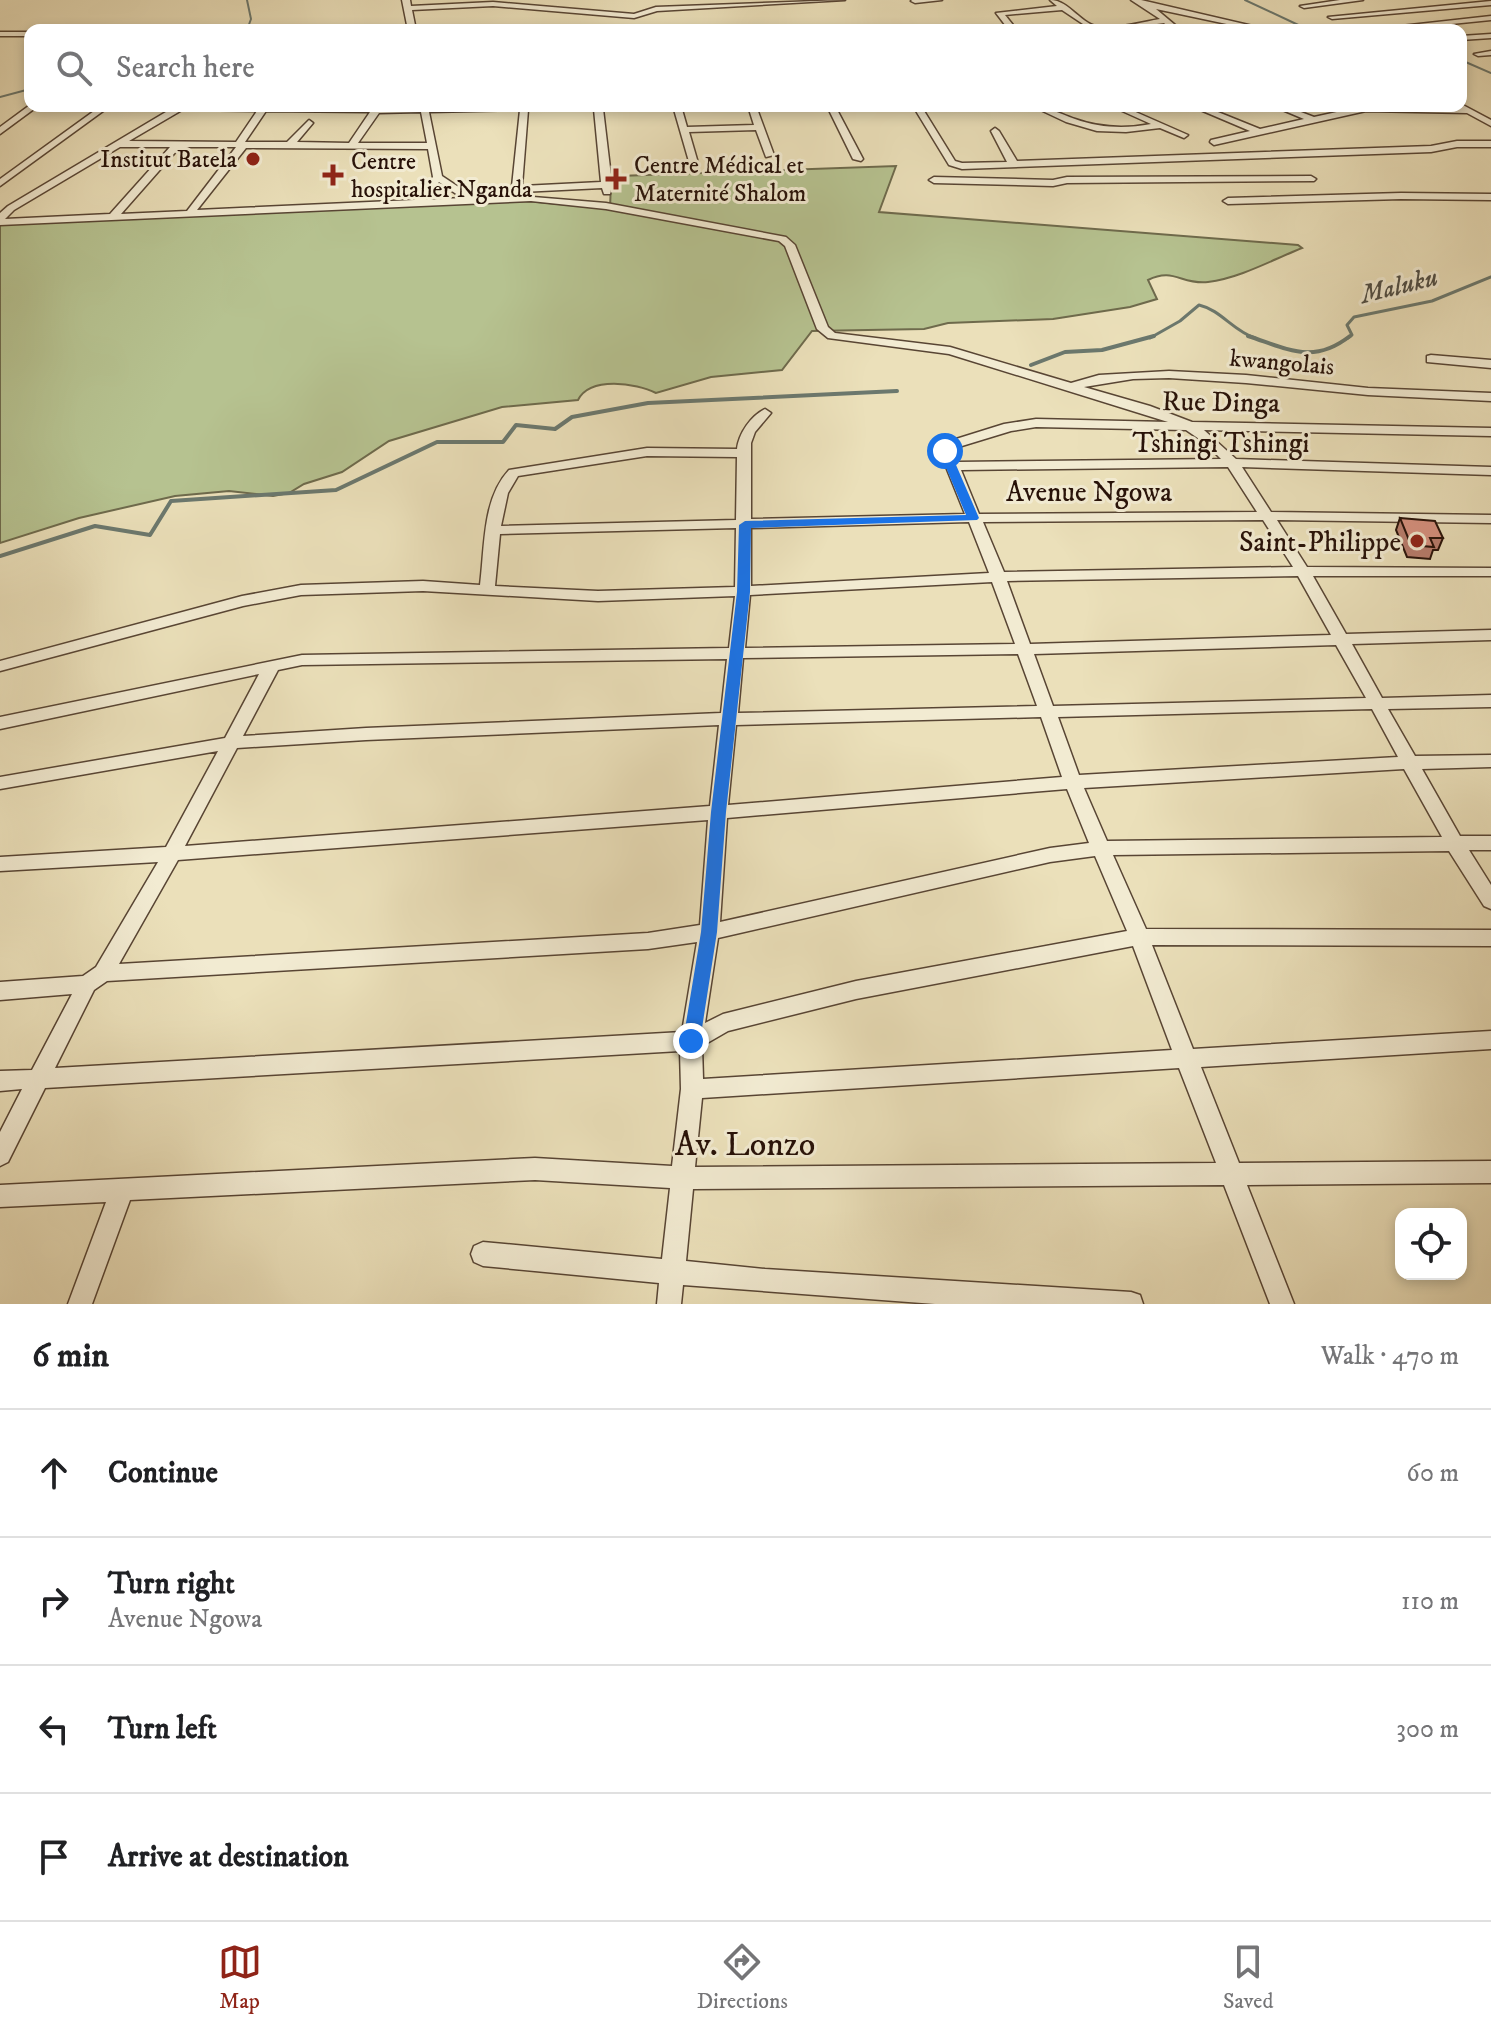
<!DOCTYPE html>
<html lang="en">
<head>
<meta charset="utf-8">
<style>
	:root { --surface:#fff; --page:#f6f6f6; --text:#202124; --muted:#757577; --line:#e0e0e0; --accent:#8f2418 }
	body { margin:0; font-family:"IM FELL DW Pica",serif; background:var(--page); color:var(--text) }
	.controls { position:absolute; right:24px; bottom:24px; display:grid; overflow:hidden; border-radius:16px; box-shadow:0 4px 12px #0003 }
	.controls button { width:72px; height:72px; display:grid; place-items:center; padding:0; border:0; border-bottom:2px solid var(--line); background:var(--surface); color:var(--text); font:40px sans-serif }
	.stop { position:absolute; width:24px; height:24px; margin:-18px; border:6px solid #1a73e8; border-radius:50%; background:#fff }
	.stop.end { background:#1a73e8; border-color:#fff; box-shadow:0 2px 8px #0008 }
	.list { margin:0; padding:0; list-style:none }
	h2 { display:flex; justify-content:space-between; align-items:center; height:104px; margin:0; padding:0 32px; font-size:34px }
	h2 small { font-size:26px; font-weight:400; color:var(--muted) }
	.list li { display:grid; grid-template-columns:52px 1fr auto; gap:24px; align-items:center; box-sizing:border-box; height:128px; padding:0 32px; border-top:2px solid var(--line) }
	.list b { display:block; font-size:30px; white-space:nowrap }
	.list p { margin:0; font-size:26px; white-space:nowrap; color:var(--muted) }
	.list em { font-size:26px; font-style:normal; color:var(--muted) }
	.icon { flex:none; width:44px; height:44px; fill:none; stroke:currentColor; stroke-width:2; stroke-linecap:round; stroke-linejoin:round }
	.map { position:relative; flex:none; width:1491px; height:1304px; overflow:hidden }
	.search { position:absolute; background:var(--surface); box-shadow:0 4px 12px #0003; left:24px; right:24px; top:24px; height:88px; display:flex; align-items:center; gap:20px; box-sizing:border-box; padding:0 28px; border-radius:16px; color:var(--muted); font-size:30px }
	.sheet { height:616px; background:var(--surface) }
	nav { display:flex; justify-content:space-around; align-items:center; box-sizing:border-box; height:112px; border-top:2px solid var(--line); background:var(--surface); font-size:22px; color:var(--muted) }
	nav a { display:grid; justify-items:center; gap:4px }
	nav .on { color:var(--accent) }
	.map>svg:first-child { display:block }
	.green { fill:#b6c290; stroke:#6e6a4c; stroke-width:2 }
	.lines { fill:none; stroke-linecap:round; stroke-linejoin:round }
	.stream-far2 { stroke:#6b786e; stroke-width:2 }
	.stream-far1 { stroke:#6b786e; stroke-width:3 }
	.stream { stroke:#6b786e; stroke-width:4 }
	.minor-casing { stroke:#584534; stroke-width:3 }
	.minor { fill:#f2ebd2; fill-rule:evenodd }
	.wall { fill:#b97d6e; stroke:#271108; stroke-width:2 }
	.building { fill:#d79180; stroke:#271108; stroke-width:2 }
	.route { fill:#1a73e8 }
	.poi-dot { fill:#8f2418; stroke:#f2ebd2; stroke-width:3 }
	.labels { text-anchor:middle; stroke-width:6; stroke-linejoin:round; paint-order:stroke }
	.far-poi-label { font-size:24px; fill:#271108; stroke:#f2ebd2; text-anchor:start }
	.far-street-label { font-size:24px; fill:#271108; stroke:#f2ebd2 }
	.far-water-label { font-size:26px; font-style:italic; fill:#4f4d44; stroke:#f2ebd2 }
	.street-label { font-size:28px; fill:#271108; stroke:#f2ebd2 }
	.poi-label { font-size:28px; fill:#271108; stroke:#f2ebd2; text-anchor:end }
	.near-street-label { font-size:34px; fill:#271108; stroke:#f2ebd2 }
</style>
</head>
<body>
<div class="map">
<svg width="1491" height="1304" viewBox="0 0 1491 1304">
	<rect width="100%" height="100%" fill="#ebe0ba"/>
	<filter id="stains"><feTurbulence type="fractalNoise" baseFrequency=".0025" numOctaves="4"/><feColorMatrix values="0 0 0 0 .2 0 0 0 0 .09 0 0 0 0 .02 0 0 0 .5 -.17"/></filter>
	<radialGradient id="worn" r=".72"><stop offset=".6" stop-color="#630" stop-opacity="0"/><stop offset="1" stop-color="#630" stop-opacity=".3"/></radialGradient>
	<path class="green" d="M896 166 879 212 1298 245 1302 248C1272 260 1240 278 1208 282 1181 285 1174 267 1148 280L1157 299 1130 307 1053 319 948 323 924 329 812 331 782 370 711 377 656 393C636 383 590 376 578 400L502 407 389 441 342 472 304 484 289 493 273 496 229 491 175 496 79 518 0 543V223L527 201 610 209 611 182H619V176Z"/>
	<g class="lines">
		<path class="stream-far2" d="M247 0 251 19 247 30
			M1245 0 1309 30
			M1461 60 1491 73
			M0 97 30 89"/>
		<path class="stream-far1" d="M1150 338 1180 321 1199 305C1221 310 1233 331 1255 338
			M1348 338 1352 335 1347 325 1354 317 1432 301 1491 277"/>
		<path class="stream" d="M1248 336C1288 349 1313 365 1350 336
			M1031 365 1065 352 1102 350 1154 336
			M0 556 95 526 150 535 171 501 336 490 437 442H503L516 425 555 429 572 417 648 403 897 391"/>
		<g class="minor-casing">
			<path id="minor" d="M402 0H410L411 6 493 2 634 14 656 7 845 0 657 11 634 18 493 6 412 10 416 30H408Z
				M942 0 915 3 911 1 912 0Z
				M1050 0C1070 0 1081 26 1101 27 1119 29 1142 22 1160 19L1131 0H1141L1270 30H1255L1156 9 1181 30H1172L1164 23 1114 30H1092L1062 10 1005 15 1017 30H1009L996 13 1057 6Z
				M1340 0H1363L1304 8 1300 6Z
				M1491 1V5L1332 19 1328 17Z
				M1491 16V20L1392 30H1365Z
				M0 32H30V36H0Z
				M1491 34V38L1461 40V36Z
				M1491 51V55L1478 56 1474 54Z
				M1461 104 1491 120V126L1467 113 1366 111 1214 145 1210 142 1211 140 1250 131 1191 106H1203L1260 129 1304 119 1273 106H1285L1314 117 1364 106 1457 108Z
				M30 105 38 106 0 134V127Z
				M101 106H110L0 186V179Z
				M176 106H607L603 109 612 185 610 194H604L602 188 521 192V196L606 203 786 237 795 245 828 327 835 333 950 347 1071 383 1099 375 1169 371 1246 375 1368 388 1491 393V401L1368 395 1246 383 1169 378 1133 379 1084 387 1150 406 1192 422 1491 428V436L1204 430 1236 459 1491 467V475L1242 467 1271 512 1491 515V523L1277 520 1307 567 1491 568V576H1313L1346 634 1491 630V640L1352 644 1382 698 1491 695V707L1388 709 1415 756 1491 755V767L1422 769 1460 836H1491V850H1469L1491 885V909L1484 906 1449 851 1113 855 1146 929 1491 930V946L1152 945 1193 1049 1491 1031V1049L1201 1067 1239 1163 1491 1161V1183L1247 1185 1294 1304H1270L1224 1185 693 1189 686 1261 765 1269 1131 1292 1140 1295 1143 1304H935L683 1285 681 1304H657L659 1283 483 1266 474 1262 471 1254 474 1246 483 1242 662 1259 670 1188 535 1180 130 1200 92 1304H68L106 1202 0 1207V1185L535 1158 672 1166 681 1089 680 1051 45 1088 8 1162 0 1166V1132L22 1089 0 1091V1071L32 1070 72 994 0 1000V982L83 976 96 967 158 862 0 871V857L166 847 218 751 0 789V777L225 738 259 674 0 729V717L302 655 729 648 735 596 598 601 423 591 301 595 243 606 0 671V661L242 596 301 585 423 581 480 585C485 547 482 499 509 470L647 448 737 449C739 433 751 416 765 409L771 413 755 432 751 443V519L965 514 938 447 940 444 1004 424 1036 419 1168 422 949 354 828 338 817 329 785 246 779 241 606 209 531 201 0 225V213L8 206ZM594 109 601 182 522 186 528 110ZM182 110 257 111 236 142 129 141ZM520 110 511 196 475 198 442 176 429 112ZM266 111 370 112 349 143 297 142 313 123 309 120 287 142H245ZM421 112 427 143H358L379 113ZM120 147H170L110 214 5 219 14 210ZM180 147H236L187 211 121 214ZM246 148 428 149 433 177 414 200 197 210ZM439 182 462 198 424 200ZM1036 427 1186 430 1205 443 1221 459 958 462 952 449 1011 431ZM647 456 737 457 736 520 501 526 508 493 518 476ZM1228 467 1257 512 979 514 961 470ZM1263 520 1293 567 1004 572 983 522ZM969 522 989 573 751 586V528ZM736 528 735 587 598 591 495 586 500 534ZM1298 576 1331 635 1030 644 1007 581ZM992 582 1015 644 745 648 750 595ZM1336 645 1366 698 1053 706 1034 654ZM1018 654 1037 706 738 713 743 658ZM727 659 721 713 366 728 243 736 278 670 302 665ZM1372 709 1398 757 1079 775 1058 717ZM1041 717 1062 777 728 805 736 725ZM719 725 710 806 185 846 237 748 366 740ZM1404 769 1442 837 1107 841 1084 788ZM1067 789 1089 843 1050 848 720 922 727 818ZM708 820 700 925 648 933 119 964 178 860ZM1095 856 1127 931 856 981 723 1014 705 1023 718 938 1050 862ZM697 942 682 1032 55 1068 94 990 107 981 648 949ZM1133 946 1172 1050 703 1079 702 1046 728 1031 856 999ZM1179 1068 1216 1163 695 1167 702 1098Z
				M673 106H681L687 127 754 125 748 106H756L774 155 766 157 756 130 689 132 698 163 690 165Z
				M827 106H835L863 159 861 161 853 159Z
				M913 106H921L955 161 962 163 1007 162 991 131 995 128 999 131 1017 161 1431 146 1457 141H1491V147H1457L1431 152 962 169 949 165Z
				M1032 106C1047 106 1060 114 1075 119 1100 128 1125 129 1151 124L1111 106H1122L1188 135 1184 138 1160 128 1126 132 1097 131 1066 122Z
				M1311 176 1316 179 1314 181 1067 183 1053 186 934 183 929 180 934 177 1053 180 1067 177Z
				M1401 193 1491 194V200L1401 199 1228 204 1223 201 1228 198Z
				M1431 355 1491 360V368L1427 362V356Z"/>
		</g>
		<use href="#minor" class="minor"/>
	</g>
	<path class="wall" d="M1400 518 1443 538 1438 550H1433L1430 559 1407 557 1396 530Z"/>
	<path class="building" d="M1400 518 1435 521 1443 538H1430L1434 547 1411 545Z"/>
	<path class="route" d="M945 448 950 451 979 518 977 520 751 528 750 592 726 812 717 932 700 1041 691 1049 685 1047 683 1041 701 932 711 812 737 592 739 525 745 521 966 515 939 451Z"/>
	<g class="poi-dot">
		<circle cx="253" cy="159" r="8"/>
		<path d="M329 163h8v8h8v8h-8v8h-8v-8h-8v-8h8z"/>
		<path d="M612 167h8v8h8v8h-8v8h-8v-8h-8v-8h8z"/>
		<circle cx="1417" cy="541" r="8"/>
	</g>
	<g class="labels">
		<g class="far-poi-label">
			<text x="237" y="167" text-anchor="end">Institut Batela</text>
			<text x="351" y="169">Centre<tspan x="351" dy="28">hospitalier Nganda</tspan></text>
			<text x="634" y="173">Centre Médical et<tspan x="634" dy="28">Maternité Shalom</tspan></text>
		</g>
		<g class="far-street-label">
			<text transform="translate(1282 362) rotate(5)" y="8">kwangolais</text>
		</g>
		<g class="far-water-label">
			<text transform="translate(1399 285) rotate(-14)" y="9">Maluku</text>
		</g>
		<g class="street-label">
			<text transform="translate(1221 401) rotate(1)" y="10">Rue Dinga</text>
			<text x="1221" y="452">Tshingi Tshingi</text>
			<text x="1089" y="501">Avenue Ngowa</text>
		</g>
		<g class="poi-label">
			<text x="1401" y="551">Saint-Philippe</text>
		</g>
		<g class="near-street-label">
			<text x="745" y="1155">Av. Lonzo</text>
		</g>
	</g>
	<rect width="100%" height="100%" filter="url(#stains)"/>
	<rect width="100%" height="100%" fill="url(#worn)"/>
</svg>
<div class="controls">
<button><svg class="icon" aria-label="locate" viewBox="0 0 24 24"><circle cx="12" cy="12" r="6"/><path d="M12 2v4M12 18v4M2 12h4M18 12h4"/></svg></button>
</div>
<div class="stop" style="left:945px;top:451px"></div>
<div class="stop end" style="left:691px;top:1041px"></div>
<div class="search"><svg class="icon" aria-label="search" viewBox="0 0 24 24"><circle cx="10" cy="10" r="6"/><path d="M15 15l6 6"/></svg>Search here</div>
</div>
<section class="sheet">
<h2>6 min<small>Walk · 470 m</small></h2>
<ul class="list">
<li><svg class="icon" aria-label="ahead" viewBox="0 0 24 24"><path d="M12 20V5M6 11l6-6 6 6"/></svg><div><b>Continue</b></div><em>60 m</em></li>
<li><svg class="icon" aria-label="right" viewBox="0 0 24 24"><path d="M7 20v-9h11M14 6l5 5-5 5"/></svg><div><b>Turn right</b><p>Avenue Ngowa</p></div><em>110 m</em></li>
<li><svg class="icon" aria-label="left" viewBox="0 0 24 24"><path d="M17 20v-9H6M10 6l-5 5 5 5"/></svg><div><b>Turn left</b></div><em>300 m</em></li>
<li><svg class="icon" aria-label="arrive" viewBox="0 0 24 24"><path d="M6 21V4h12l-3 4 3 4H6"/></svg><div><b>Arrive at destination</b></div></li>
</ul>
</section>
<nav>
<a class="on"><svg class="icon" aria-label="map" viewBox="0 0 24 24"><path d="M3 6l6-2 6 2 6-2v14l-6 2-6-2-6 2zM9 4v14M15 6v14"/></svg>Map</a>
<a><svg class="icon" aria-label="directions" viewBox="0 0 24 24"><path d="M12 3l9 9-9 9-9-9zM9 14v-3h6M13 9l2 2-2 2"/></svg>Directions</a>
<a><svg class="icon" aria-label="saved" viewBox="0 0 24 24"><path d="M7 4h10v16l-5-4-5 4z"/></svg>Saved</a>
</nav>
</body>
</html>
